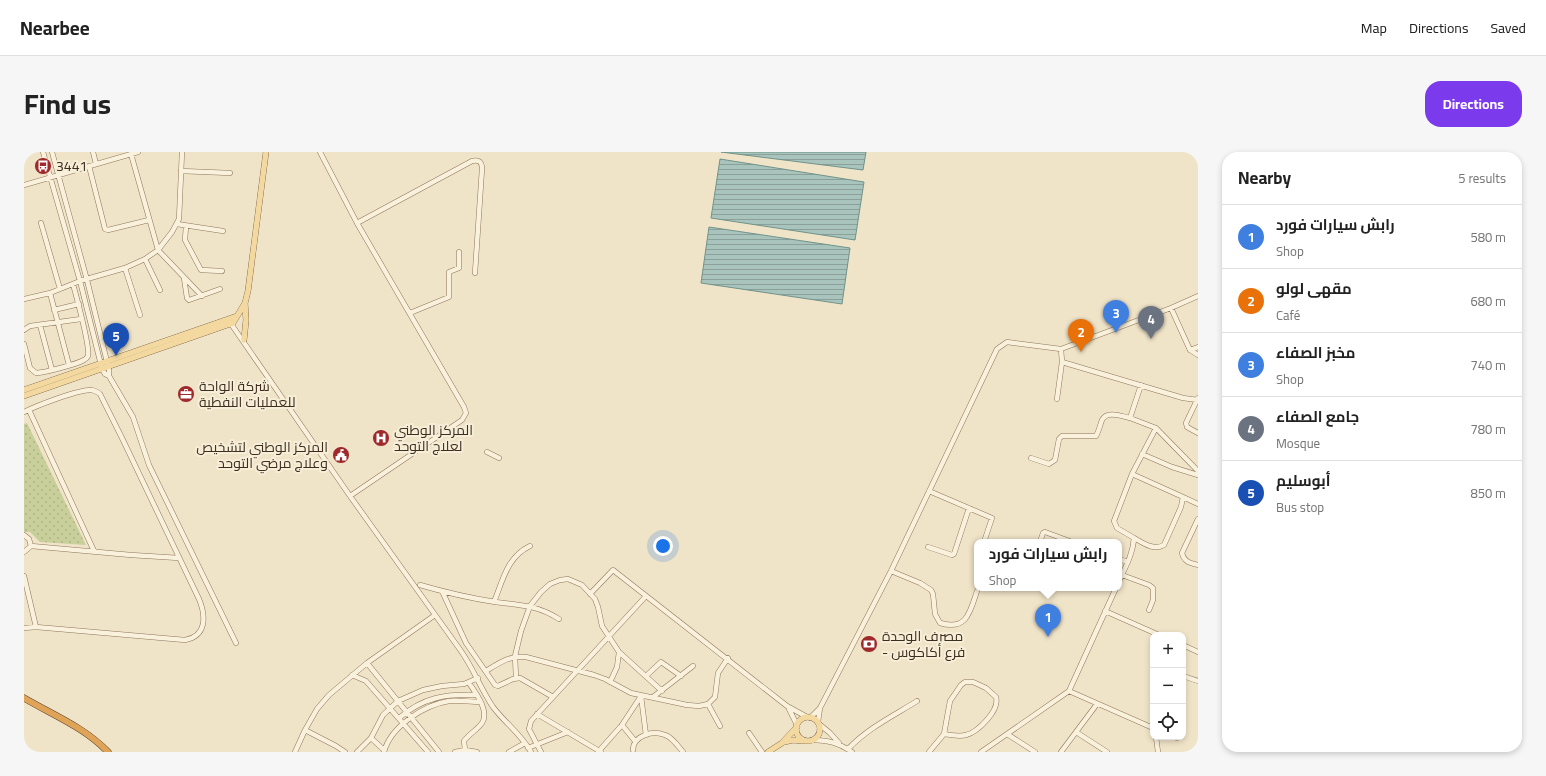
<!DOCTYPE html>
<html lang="en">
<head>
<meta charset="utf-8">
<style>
	:root { --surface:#fff; --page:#f6f6f6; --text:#222; --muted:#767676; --line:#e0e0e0; --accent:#7c3aed }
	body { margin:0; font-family:Georgia,Cairo,serif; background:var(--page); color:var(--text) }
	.controls { position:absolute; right:12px; bottom:12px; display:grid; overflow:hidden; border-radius:8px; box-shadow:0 2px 6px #0003 }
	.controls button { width:36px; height:36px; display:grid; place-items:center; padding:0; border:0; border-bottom:1px solid var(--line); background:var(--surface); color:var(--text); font:20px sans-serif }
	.you { position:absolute; left:639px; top:394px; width:14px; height:14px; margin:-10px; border:3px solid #fff; border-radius:50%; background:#1a73e8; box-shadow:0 0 0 6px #1a73e833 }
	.badge { display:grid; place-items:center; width:26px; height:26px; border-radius:50%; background:var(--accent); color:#fff; font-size:13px; font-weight:700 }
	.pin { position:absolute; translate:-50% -33px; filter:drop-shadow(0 1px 2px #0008) }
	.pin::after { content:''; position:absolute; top:21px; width:14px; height:12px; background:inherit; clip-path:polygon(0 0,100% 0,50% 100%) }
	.popup { position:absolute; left:950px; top:387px; width:148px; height:52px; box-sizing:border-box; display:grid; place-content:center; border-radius:8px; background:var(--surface); filter:drop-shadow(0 1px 3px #0005); font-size:13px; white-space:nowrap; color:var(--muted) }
	.popup b { font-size:15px; color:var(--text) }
	.popup::after { content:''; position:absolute; left:50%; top:100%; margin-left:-8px; border:8px solid transparent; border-top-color:var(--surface) }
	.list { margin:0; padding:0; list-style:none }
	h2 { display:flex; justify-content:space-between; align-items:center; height:52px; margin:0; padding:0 16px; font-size:17px }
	h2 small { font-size:13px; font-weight:400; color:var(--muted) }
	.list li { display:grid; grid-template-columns:26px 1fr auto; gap:12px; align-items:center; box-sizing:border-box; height:64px; padding:0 16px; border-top:1px solid var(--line) }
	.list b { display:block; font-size:15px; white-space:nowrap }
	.list p { margin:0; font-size:13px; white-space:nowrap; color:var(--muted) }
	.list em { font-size:13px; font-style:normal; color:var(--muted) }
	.icon { flex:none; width:22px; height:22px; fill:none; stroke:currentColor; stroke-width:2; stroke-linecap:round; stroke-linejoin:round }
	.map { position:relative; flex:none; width:1174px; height:600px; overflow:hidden; border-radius:16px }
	header { display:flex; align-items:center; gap:24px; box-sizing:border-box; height:56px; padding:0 20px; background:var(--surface); border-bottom:1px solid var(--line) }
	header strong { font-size:19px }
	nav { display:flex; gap:22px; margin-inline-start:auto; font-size:14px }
	.intro { display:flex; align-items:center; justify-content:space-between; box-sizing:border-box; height:96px; padding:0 24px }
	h1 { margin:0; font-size:28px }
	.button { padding:10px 18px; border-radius:16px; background:var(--accent); color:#fff; font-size:14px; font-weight:700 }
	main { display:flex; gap:24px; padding:0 24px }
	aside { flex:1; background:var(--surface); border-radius:16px; box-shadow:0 2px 6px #0003 }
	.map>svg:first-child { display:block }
	.grass { fill:url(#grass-dots) }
	.water { fill:url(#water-rules); stroke:#6f938a }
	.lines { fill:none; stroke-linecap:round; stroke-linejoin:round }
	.minor-casing { stroke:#8d765c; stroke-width:5.5 }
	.major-casing { stroke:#5b4430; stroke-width:6 }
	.highway-casing { stroke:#5b4430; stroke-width:7 }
	.minor { stroke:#faf1dc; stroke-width:4.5 }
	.major { stroke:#f3d9a0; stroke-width:5.5 }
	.highway { stroke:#e0a458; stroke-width:6 }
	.labels { text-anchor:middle; stroke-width:4; stroke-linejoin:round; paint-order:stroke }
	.poi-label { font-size:14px; fill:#3d2e20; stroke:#f7eed8; text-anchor:start }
</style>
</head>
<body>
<header>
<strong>Nearbee</strong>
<nav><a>Map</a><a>Directions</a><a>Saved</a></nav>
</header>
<div class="intro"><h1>Find us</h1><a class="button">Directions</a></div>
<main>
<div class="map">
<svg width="1174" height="600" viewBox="0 0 1174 600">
	<defs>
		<pattern id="grass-dots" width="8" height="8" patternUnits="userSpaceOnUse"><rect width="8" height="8" fill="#c9cf9b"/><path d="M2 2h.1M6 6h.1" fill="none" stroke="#aeb285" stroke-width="1.8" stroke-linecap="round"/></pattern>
		<pattern id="water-rules" width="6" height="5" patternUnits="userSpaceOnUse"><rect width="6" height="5" fill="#a9c4bc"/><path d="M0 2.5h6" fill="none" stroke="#8ba098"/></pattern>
	</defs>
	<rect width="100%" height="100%" fill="#f0e4c8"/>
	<path class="grass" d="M3 271 62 393 16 390 6 380H0V272Z"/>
	<path class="water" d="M697 0H842L839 18Z
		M696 7 840 30 831 88 687 66Z
		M685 75 826 96 818 152 677 131Z"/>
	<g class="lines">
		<g class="minor-casing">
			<path id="minor" d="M19 0 56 129 78 217 81 222 85 224 109 265 125 313 212 491
				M28 0 63 128 85 218V224
				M69 0 72 12
				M296 0 333 71 440 255 442 261 438 268 326 344
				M107 2 134 98 178 144
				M65 14 81 77 84 78 125 68
				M157 19 206 21
				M0 33 114 0
				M17 71 36 137
				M333 71 448 9C455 7 458 10 458 17L451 121
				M153 72 199 79
				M162 74 161 88 177 118 198 119
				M121 107 136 138
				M101 116 116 163
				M160 126 163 146 165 148 196 137
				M26 141 45 213
				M0 147 26 141 56 129 101 116 121 107 134 98 148 80 155 67 158 0
				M1147 156 1166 198 1174 203
				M30 158 55 152
				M386 161 425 145V120L435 116V100
				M205 169 326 344 437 499C449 516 457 537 469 555 481 571 497 582 507 600
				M16 173 28 218
				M0 178 6 174 57 167
				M0 192 6 216 12 221C20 221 53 212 60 208 62 207 63 206 64 204 66 195 52 143 49 132
				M1037 197 1038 210 1159 246 1174 248
				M1166 198 1174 195
				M1117 233 1106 266 1132 276
				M1174 246 1162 271 1163 275 1174 281
				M1033 247 1038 210
				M5 258 70 399
				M0 260C12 254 55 237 68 238 71 239 74 240 76 242L98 286 175 447C182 464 183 484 161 488L12 475 0 476
				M463 300 475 306
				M1118 302 1148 315 1174 323
				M1007 306 1025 312 1031 308 1035 287 1038 284H1072C1075 279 1076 273 1078 268 1083 258 1097 264 1106 266
				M1108 322 1159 345 1157 355 1140 393C1130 399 1119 391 1110 386
				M905 339 968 366 960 390
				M1159 345 1174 352
				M1174 367 1158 401C1160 410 1166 411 1174 413
				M0 383 5 387 7 394 0 400
				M1016 390 1019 381 1021 380 1048 390
				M7 394 107 403 155 406
				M904 395 928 403 930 402 945 356
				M1095 407 1104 410
				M867 419 896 431 907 438 909 442 911 462 916 471C943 479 946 460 953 439
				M1098 423 1125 433 1129 436V448L1125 458
				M0 424 12 475
				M1095 429C1101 416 1109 402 1110 386L1093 376 1090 369 1108 322 1132 276 1174 319
				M396 433C420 440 446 446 471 450 495 453 513 453 535 467
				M418 439 442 491 471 533 474 534 489 527 496 526 529 545
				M566 442 589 418 763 554 783 565
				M470 450C479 428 483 405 506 394
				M1081 459 1135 483
				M1159 493 1174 500
				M343 511 415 600
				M462 519C475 511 486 503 502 505L570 523 581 527 607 541 663 553 675 554 684 552 691 545 694 521 704 506
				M328 523 342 529 404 600
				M622 524 637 510 657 524
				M1159 524 1174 529
				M492 526 491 504 497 479 506 454 517 440 526 432 536 428 544 427 558 433 571 447 574 455 578 474 595 500 638 539
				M586 530 593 515 595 500
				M1045 539 1129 576
				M617 544 622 583
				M629 545 669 514
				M684 552 696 574
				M765 557 773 573
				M513 562 577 600
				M375 566C400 545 421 542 453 543
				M786 566 795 557
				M794 570 796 556 867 419 973 197 983 190 1037 197 1147 156 1174 144
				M795 572 806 581 815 591
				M598 573 611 589
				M281 578 312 594 321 600
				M1052 580 1083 600
				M725 581 738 600
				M983 582 1045 539 1092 436
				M1132 585 1134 600
				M1150 585 1153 586
				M347 586 360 598
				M788 588C804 588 815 591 828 600
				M504 596 544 580
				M824 597C844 576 869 564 893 549
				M441 598 440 589C445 582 453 578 458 571 466 559 451 540 445 531
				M609 598C609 584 628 578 641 583 648 585 654 594 659 600
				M271 600 281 578 293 557 305 543 343 511 411 463
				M333 600 347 586 359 563 374 549 399 538 418 534 440 532 454 526
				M360 600C367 574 400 553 425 549 435 548 446 550 456 550
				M431 600 441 598 453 600
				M485 600 501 591
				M517 600 505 577 507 569 622 444
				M574 600 598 573 617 544
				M905 600 920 582 926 549 937 533 941 530H949L962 536 972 545C976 558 954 580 942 583 935 585 927 583 920 582
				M957 600 983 582 1011 600
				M1037 600 1073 552"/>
		</g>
		<g class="major-casing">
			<path id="major" d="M220 188 222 168 221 151
				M0 238 213 164
				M0 244 209 171 221 151 224 139 242 0
				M772 577a12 12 0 1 1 24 0a12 12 0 1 1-24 0Z
				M760 590 769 588 779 589
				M744 600 758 591 773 575"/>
		</g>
		<g class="highway-casing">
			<path id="highway" d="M0 546C29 563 60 575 84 600"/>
		</g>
		<use href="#minor" class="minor"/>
		<use href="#major" class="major"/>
		<use href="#highway" class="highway"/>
	</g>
	<defs>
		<g id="bus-disc" transform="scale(0.9)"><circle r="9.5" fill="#9e2a2b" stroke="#f7eed8"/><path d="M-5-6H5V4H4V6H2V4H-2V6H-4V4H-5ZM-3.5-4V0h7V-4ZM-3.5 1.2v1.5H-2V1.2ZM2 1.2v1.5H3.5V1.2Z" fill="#fff"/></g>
		<g id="office-disc" transform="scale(0.9)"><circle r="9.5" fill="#9e2a2b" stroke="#f7eed8"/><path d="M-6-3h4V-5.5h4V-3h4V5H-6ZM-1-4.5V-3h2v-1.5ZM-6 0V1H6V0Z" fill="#fff"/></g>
		<g id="hospital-disc" transform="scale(0.9)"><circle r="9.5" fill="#9e2a2b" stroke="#f7eed8"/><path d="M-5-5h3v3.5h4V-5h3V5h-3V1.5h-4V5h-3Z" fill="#fff"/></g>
		<g id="civic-disc" transform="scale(0.9)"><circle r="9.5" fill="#9e2a2b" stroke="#f7eed8"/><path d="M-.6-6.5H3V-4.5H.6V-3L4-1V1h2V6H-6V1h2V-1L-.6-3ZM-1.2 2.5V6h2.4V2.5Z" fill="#fff"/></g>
		<g id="bank-disc" transform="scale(0.9)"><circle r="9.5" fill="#9e2a2b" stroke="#f7eed8"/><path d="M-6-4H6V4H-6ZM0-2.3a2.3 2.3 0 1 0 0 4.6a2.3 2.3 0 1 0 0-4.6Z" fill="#fff"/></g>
	</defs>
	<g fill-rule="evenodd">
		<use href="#bus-disc" x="19" y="14"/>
		<use href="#office-disc" x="162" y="242"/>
		<use href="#hospital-disc" x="357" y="286"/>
		<use href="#civic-disc" x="317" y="303"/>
		<use href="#bank-disc" x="845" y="492"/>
	</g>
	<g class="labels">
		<g class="poi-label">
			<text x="32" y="19">3441</text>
			<text x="175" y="239">شركة الواحة<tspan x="175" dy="16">للعمليات النفطية</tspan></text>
			<text x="370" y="283">المركز الوطني<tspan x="370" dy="16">لعلاج التوحد</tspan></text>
			<text x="304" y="300" text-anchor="end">المركز الوطني لتشخيص<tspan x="304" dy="16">وعلاج مرضي التوحد</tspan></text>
			<text x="858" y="489">مصرف الوحدة<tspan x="858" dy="16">- فرع أكاكوس</tspan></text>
		</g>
	</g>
</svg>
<div class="controls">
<button>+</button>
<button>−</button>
<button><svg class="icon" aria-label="locate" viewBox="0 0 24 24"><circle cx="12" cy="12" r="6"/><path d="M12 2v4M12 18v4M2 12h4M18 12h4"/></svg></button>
</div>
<div class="you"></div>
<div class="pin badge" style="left:1024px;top:485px;background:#3f7fe0">1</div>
<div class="popup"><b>رابش سيارات فورد</b>Shop</div>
<div class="pin badge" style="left:1057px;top:200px;background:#e8710a">2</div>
<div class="pin badge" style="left:1092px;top:181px;background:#3f7fe0">3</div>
<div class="pin badge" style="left:1127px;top:187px;background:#6b7280">4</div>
<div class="pin badge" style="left:92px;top:204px;background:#1a4fb4">5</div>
</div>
<aside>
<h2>Nearby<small>5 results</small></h2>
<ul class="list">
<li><span class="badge" style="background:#3f7fe0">1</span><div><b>رابش سيارات فورد</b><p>Shop</p></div><em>580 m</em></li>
<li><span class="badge" style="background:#e8710a">2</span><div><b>مقهى لولو</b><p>Café</p></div><em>680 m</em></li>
<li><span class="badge" style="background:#3f7fe0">3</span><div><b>مخبز الصفاء</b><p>Shop</p></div><em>740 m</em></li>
<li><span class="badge" style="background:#6b7280">4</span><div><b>جامع الصفاء</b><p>Mosque</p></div><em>780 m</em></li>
<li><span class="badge" style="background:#1a4fb4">5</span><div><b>أبوسليم</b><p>Bus stop</p></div><em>850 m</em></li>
</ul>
</aside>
</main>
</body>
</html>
